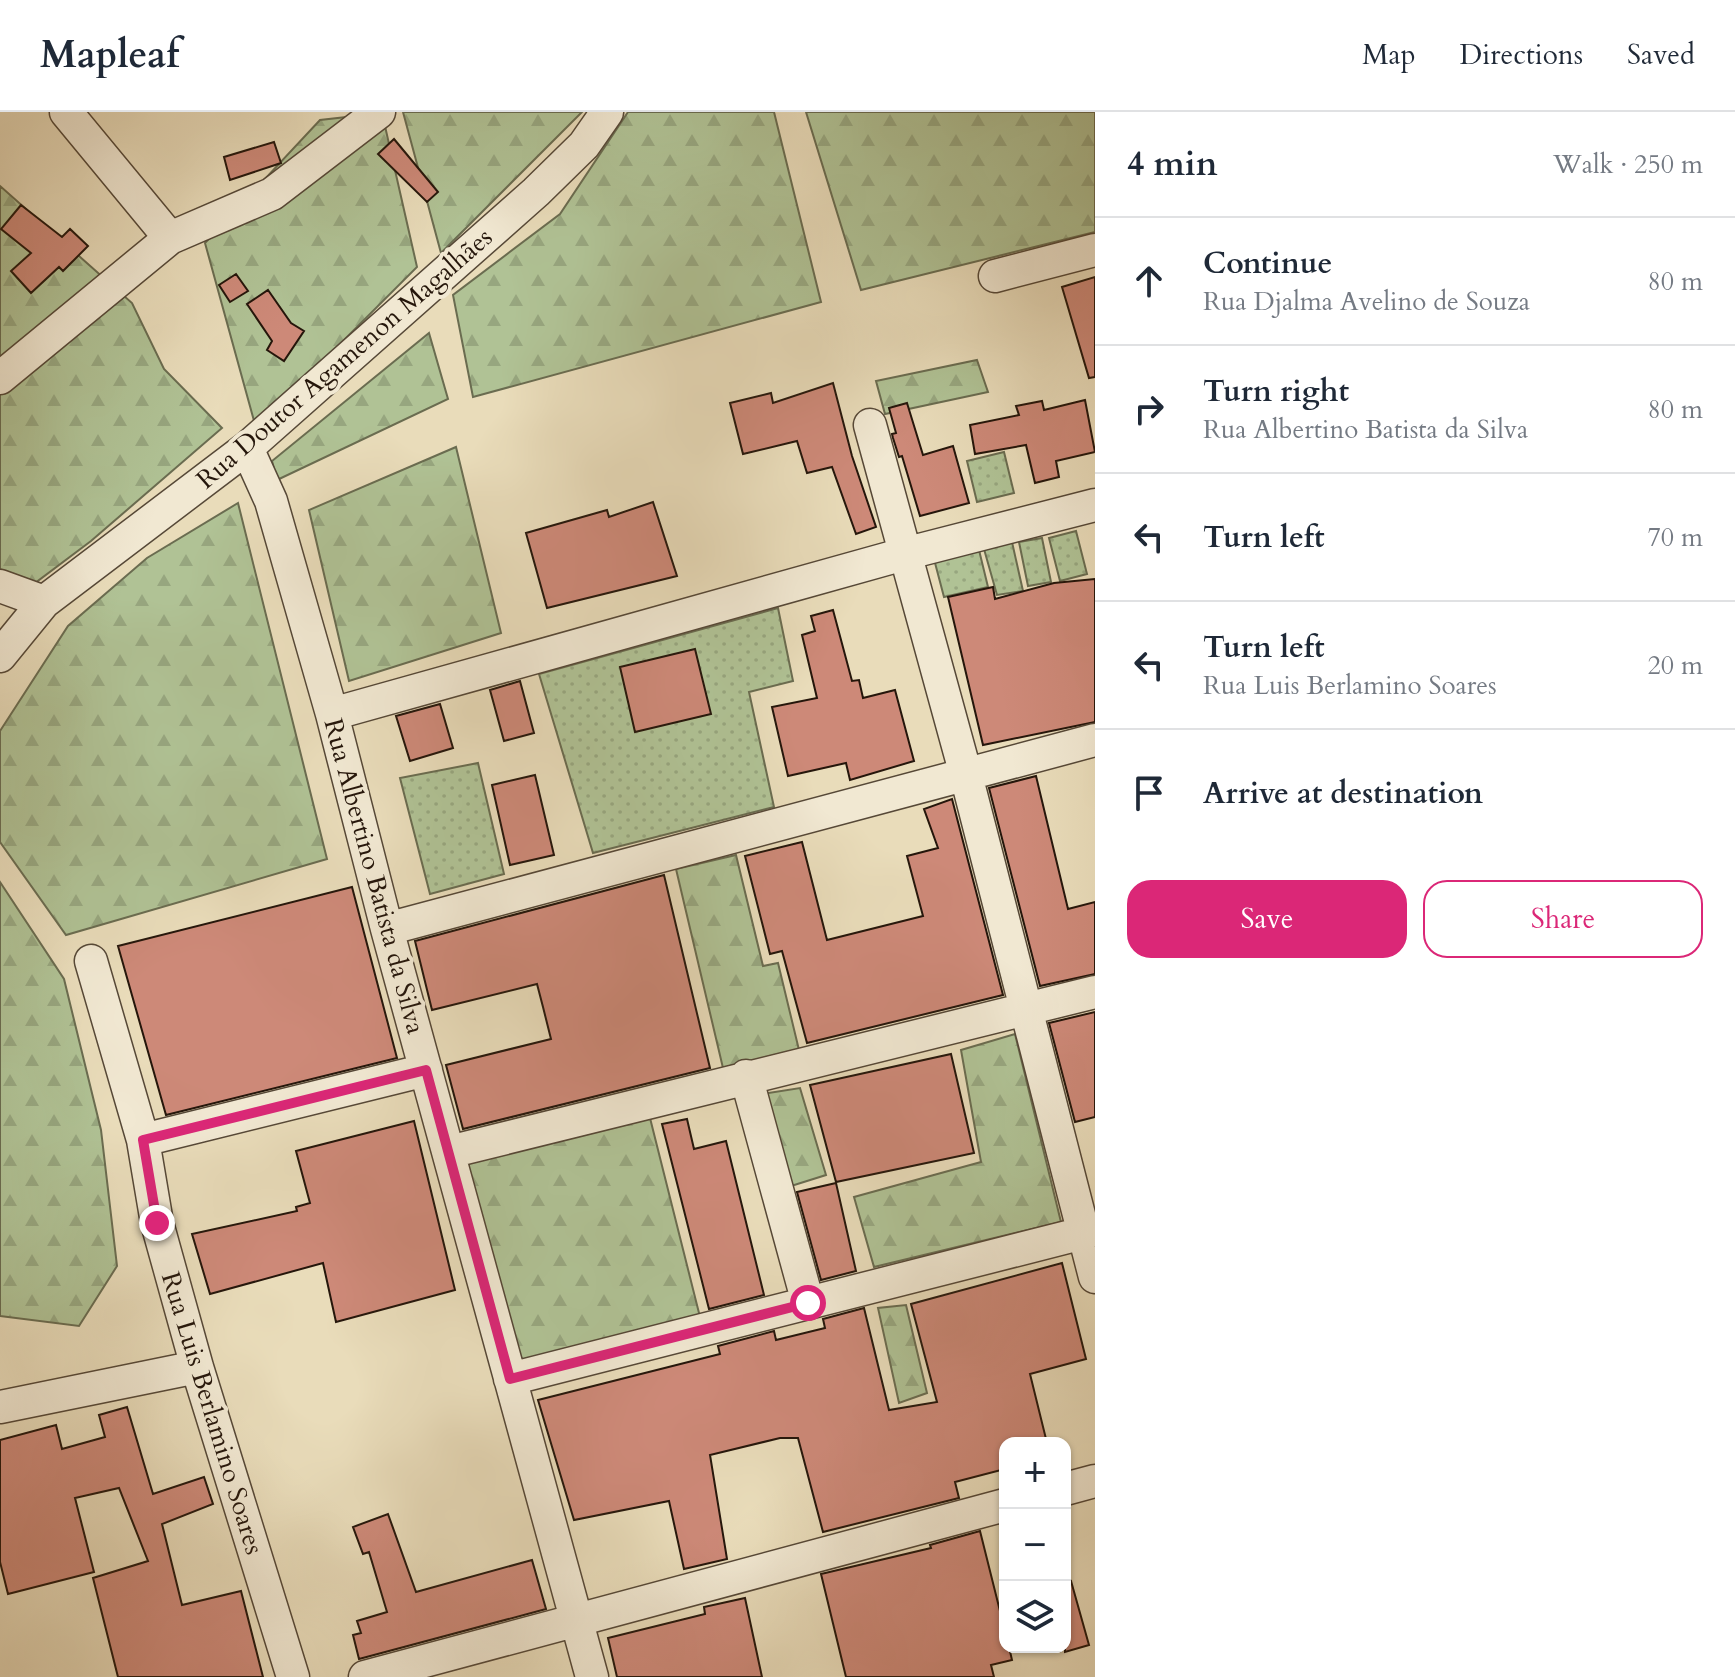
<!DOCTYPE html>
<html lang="en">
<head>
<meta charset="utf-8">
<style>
	:root { --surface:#fff; --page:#f6f6f7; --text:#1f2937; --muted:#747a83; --line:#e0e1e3; --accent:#db2777 }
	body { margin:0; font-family:Cardo,serif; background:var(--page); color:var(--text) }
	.controls { position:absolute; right:24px; bottom:24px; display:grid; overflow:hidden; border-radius:16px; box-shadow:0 2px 6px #0004 }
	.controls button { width:72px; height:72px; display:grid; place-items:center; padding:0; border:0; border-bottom:2px solid var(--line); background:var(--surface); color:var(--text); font:40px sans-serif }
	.stop { position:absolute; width:24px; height:24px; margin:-18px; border:6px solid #db2777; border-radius:50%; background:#fff }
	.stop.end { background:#db2777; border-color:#fff; box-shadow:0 2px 8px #0008 }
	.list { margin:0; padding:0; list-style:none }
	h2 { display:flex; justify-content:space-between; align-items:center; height:104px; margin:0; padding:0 32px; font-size:34px }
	h2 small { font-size:26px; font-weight:400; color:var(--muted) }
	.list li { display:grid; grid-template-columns:52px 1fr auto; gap:24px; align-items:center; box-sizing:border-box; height:128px; padding:0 32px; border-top:2px solid var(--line) }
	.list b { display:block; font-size:30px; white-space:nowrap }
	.list p { margin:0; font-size:26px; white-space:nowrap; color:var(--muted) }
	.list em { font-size:26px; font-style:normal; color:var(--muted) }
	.actions { display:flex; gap:16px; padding:24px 32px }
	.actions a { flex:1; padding:18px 0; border:2px solid var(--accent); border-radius:24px; text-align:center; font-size:28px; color:var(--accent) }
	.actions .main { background:var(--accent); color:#fff }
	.icon { flex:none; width:44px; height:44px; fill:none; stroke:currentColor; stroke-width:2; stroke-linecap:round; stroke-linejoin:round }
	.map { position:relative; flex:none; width:1095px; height:1565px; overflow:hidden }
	header { display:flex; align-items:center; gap:48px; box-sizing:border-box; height:112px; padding:0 40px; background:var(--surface); border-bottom:2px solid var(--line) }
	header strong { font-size:38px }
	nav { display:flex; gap:44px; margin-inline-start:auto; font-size:28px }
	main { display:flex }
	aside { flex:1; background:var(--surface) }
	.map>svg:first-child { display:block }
	.grass { fill:url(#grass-dots); stroke:#6a6c50; stroke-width:2 }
	.forest { fill:url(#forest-firs); stroke:#6a6c50; stroke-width:2 }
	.building { fill:#cd8978; stroke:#25160b; stroke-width:2 }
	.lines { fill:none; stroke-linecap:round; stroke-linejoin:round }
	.street-casing { stroke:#564837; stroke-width:35 }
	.street { stroke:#f1e8d2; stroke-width:32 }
	.route { stroke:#db2777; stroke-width:10 }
	.labels { text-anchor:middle; stroke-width:8; stroke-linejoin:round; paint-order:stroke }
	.street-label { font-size:26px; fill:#25160b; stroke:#f1e8d2 }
</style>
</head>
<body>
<header>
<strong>Mapleaf</strong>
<nav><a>Map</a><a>Directions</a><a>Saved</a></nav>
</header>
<main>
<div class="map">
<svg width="1095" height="1565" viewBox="0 0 1095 1565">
	<defs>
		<pattern id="grass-dots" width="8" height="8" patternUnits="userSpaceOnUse" patternTransform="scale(2)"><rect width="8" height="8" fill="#b0c295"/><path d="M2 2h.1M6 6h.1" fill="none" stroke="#97a67f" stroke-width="1.8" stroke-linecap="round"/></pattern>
		<pattern id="forest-firs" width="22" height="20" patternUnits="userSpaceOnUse" patternTransform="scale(2)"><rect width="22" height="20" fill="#b0c295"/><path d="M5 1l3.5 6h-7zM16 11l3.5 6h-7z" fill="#97a67f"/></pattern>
	</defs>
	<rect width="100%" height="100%" fill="#e9dcba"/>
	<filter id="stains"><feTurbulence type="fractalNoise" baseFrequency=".0025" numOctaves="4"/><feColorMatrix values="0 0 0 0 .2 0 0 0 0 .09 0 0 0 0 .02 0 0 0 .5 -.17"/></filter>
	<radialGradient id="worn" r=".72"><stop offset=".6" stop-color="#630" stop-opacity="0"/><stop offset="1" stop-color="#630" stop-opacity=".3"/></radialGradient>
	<path class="grass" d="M1004 340 1014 381 977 390 967 349Z
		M1076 419 1087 462 1060 469 1049 426Z
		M1042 426 1051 470 1028 474 1019 430Z
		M1012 430 1023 479 997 483 984 437Z
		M979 438 988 475 944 485 934 447Z
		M778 496 793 569 749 580 774 695 593 741 539 562Z
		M478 651 504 762 430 782 400 666Z"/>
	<path class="forest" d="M403 0H582L441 141Z
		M628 0H774L821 190 473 285 453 183 560 102Z
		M806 0H1095V120L861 178Z
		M382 1 417 155 256 316 205 131 320 8Z
		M0 74 132 191 164 257 222 316 91 429 35 471 0 457Z
		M429 221 448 287 277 368 272 349Z
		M977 248 988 280 885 302 876 269Z
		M456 335 501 521 349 569 309 398Z
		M238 391 327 747 66 823 0 730V619L68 514 147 446Z
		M736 743 763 854 778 851 799 938 723 956 676 757Z
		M0 770 64 867 101 1018 117 1154 79 1214 0 1204Z
		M1015 922 1061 1110 874 1155 854 1085 981 1050 961 938Z
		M800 976 826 1063 788 1075 762 982Z
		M650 1006 700 1205 518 1251 463 1046Z
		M906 1193 927 1281 899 1291 878 1196Z"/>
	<path class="building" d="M394 27 438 80 427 90 378 42Z
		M274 30 281 51 230 68 224 45Z
		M21 93 62 125 70 117 88 134 63 159 59 155 31 181 11 159 31 141 1 117Z
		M236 162 248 179 230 190 219 173Z
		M1095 165V265L1089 266 1062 175Z
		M268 178 291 211 304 219 284 249 267 238 272 229 247 192Z
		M833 271 852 344 876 415 856 422 832 355 807 361 797 329 743 342 730 291 771 281 773 291Z
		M1085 288 1095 340 1056 349 1059 365 1035 371 1026 333 975 342 970 313 1019 303 1016 294 1042 289 1044 298Z
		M907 291 923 343 953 334 969 391 920 404 902 344 899 345 893 326 892 322 896 321 889 296Z
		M653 390 677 464 547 496 526 421 607 398 609 405Z
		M1095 467V610L983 633 948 485 993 475 995 487 1054 471Z
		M833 498 852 569 859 568 863 586 895 578 914 649 850 668 846 651 788 664 772 595 817 586 802 523 815 519 811 504Z
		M695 537 711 602 635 620 620 555Z
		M520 569 534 621 504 629 490 578Z
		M440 592 453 636 410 649 396 604Z
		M535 663 554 743 510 753 492 673Z
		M1036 664 1068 797 1095 790V862L1040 874 989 676Z
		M952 687 1003 883 807 931 782 839 770 842 745 744 802 730 827 828 923 804 907 744 938 736 924 697Z
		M664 763 710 956 463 1017 446 953 551 927 543 895 537 872 432 898 415 829Z
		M352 775 397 946 166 1003 118 834Z
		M1095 900V1005L1075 1010 1049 911Z
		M951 942 974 1041 836 1070 810 973Z
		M687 1007 694 1037 726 1029 764 1183 709 1197 662 1012Z
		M414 1009 455 1178 336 1210 323 1151 210 1182 192 1122 297 1099 296 1095 310 1091 296 1039Z
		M836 1071 856 1159 821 1168 797 1080Z
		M1062 1151 1086 1247 1030 1262 1047 1331H1005V1357L955 1370 959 1386 823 1420 798 1326H780L710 1343 727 1447 684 1457 669 1389 574 1408 538 1288 720 1242 718 1234 774 1219 776 1228 825 1216 823 1207 864 1196 889 1298 937 1290 911 1192Z
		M127 1295 153 1382 204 1365 213 1392 162 1412 182 1493 241 1479 263 1565H118L93 1466 148 1449 119 1376 75 1386 94 1460 8 1482 0 1450V1328L56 1313 62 1337 105 1325 99 1303Z
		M388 1402 416 1480 532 1448 546 1497 359 1547 353 1523 361 1521 357 1509 387 1500 369 1440 363 1442 353 1415Z
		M980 1419 1005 1519V1535H1009L1012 1548 991 1553 994 1565H846L821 1462 931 1436 930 1433Z
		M1071 1469 1089 1533 1065 1540V1470Z
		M745 1486 762 1565H617L608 1526 705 1502 704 1495Z"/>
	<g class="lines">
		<g class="street-casing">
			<path id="street" d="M170 126 272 82 379 0
				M995 164 1095 138
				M0 266 170 126 66 0
				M870 313 966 663 1095 1165
				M247 336 271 389 332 602 387 817 592 1565
				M0 474 44 490
				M0 544 44 490 247 336 536 80 584 33 607 0
				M332 602 904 442 1095 393
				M387 817 1095 628
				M91 849 143 1028 157 1111 197 1255 293 1565
				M746 964 808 1191
				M143 1028 426 958
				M449 1040 1095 880
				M510 1267 1095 1118
				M0 1295 197 1255
				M1065 1377 1095 1369
				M365 1565 1005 1393"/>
		</g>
		<use href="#street" class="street"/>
	</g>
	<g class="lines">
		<path class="route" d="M157 1111 143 1028 426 958 510 1267 808 1191"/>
	</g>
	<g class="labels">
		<g class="street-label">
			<text transform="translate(344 246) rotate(-41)" y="9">Rua Doutor Agamenon Magalhães</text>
			<text transform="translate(375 764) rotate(75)" y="9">Rua Albertino Batista da Silva</text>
			<text transform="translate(213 1301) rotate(73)" y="9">Rua Luis Berlamino Soares</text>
		</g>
	</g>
	<rect width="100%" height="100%" filter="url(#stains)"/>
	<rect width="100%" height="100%" fill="url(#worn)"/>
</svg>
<div class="controls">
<button>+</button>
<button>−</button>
<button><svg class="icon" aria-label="layers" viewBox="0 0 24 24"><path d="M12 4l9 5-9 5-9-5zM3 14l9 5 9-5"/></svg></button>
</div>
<div class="stop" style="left:808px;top:1191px"></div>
<div class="stop end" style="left:157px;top:1111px"></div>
</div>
<aside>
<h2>4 min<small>Walk · 250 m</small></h2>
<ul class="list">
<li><svg class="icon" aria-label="ahead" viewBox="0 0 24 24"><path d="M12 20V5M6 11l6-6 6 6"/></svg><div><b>Continue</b><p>Rua Djalma Avelino de Souza</p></div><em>80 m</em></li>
<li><svg class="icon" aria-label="right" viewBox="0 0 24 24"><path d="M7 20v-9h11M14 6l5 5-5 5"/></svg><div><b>Turn right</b><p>Rua Albertino Batista da Silva</p></div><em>80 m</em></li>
<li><svg class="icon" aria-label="left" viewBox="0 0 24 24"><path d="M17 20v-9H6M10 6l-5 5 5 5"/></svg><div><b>Turn left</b></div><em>70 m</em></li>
<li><svg class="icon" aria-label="left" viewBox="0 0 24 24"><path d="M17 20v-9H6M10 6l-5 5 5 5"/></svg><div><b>Turn left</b><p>Rua Luis Berlamino Soares</p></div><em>20 m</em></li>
<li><svg class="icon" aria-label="arrive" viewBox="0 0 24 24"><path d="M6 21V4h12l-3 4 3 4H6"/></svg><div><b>Arrive at destination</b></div></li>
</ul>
<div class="actions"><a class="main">Save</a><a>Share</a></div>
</aside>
</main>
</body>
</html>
